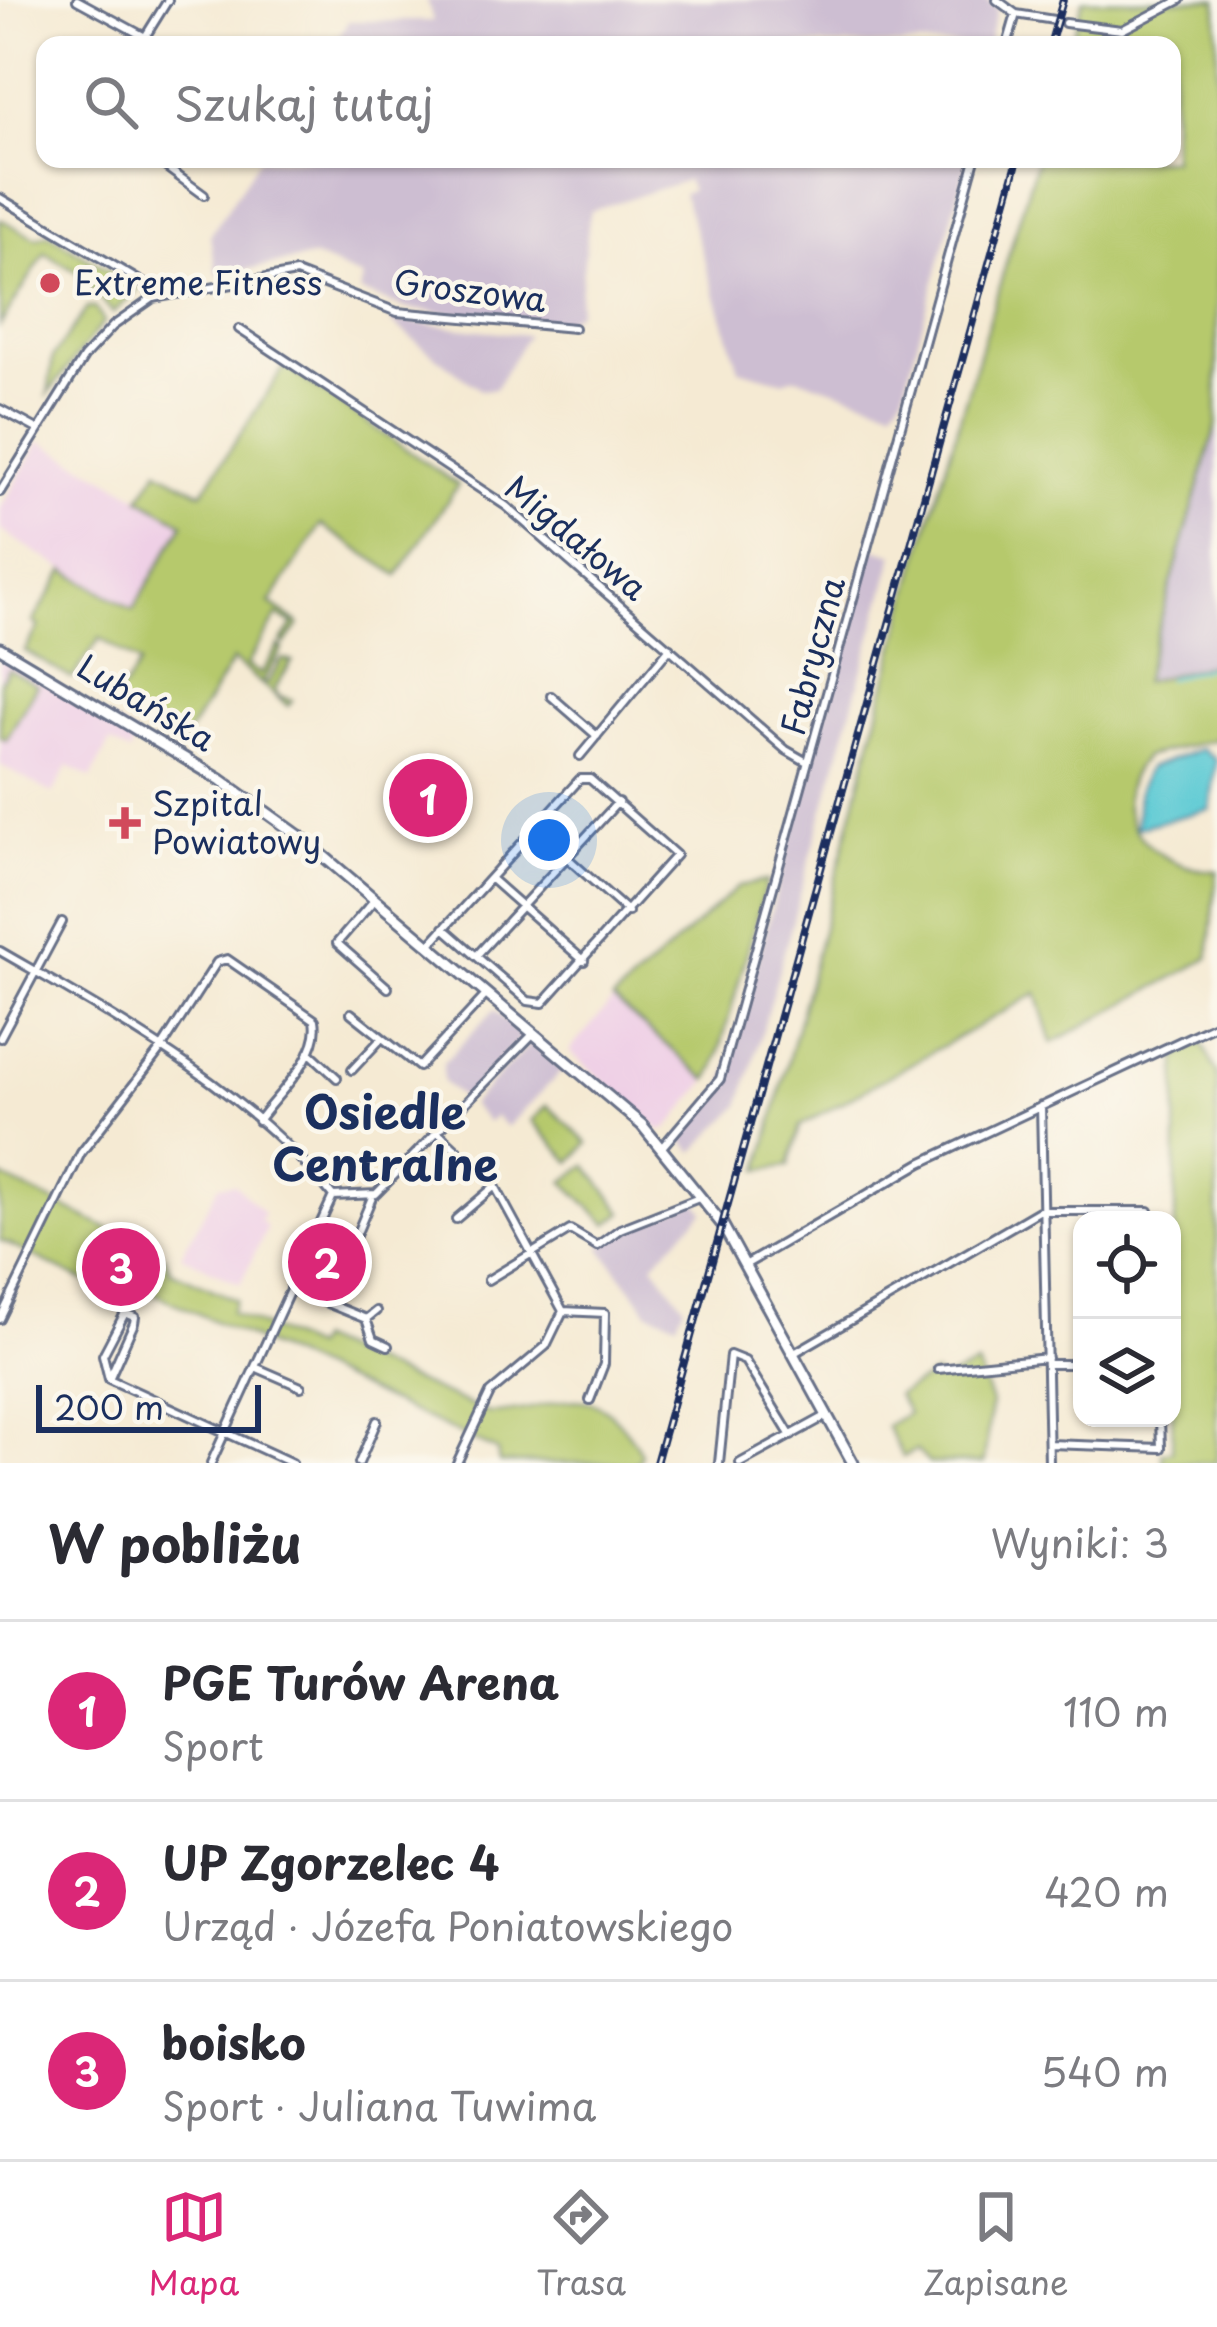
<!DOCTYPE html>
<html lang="pl">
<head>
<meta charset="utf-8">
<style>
	:root { --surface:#fff; --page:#f2f2f3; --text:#2b2b33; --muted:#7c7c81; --line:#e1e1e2; --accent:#db2777 }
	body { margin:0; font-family:"Playpen Sans",sans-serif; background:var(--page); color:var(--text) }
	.controls { position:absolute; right:36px; bottom:36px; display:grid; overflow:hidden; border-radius:24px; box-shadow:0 3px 9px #0004 }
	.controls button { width:108px; height:108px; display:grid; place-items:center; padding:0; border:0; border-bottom:3px solid var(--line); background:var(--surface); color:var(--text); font:60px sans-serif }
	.scale { position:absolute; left:36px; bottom:30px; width:225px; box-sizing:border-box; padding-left:12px; border:6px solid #1b2f5e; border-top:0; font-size:33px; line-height:42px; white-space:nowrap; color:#1b2f5e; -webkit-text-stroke:9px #fbf7ec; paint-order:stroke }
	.you { position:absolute; left:549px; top:840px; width:42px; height:42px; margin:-30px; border:9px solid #fff; border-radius:50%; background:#1a73e8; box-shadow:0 0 0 18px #1a73e833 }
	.badge { display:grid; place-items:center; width:78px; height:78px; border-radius:50%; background:var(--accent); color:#fff; font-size:39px; font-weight:700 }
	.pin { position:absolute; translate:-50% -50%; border:6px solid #fff; box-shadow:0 3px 12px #0006 }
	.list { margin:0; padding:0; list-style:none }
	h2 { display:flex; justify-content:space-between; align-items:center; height:156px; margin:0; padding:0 48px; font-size:51px }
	h2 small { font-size:39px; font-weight:400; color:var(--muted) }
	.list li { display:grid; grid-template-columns:78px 1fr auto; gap:36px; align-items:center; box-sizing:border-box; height:180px; padding:0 48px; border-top:3px solid var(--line) }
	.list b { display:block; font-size:45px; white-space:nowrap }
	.list p { margin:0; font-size:39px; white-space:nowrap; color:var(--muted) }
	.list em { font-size:39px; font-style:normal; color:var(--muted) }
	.icon { flex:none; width:66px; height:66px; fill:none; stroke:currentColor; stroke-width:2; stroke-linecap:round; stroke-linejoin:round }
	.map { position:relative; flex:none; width:1217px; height:1463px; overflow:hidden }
	.search { position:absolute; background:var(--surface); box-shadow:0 3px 9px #0004; left:36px; right:36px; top:36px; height:132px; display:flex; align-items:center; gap:30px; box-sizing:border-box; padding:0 42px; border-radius:24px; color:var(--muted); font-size:45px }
	.sheet { height:696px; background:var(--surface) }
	nav { display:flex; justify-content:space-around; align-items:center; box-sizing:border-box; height:168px; border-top:3px solid var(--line); background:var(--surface); font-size:33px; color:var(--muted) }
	nav a { display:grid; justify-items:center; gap:6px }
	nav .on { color:var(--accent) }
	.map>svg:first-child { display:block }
	.built { fill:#efd0e6 }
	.industrial { fill:#cdbed2 }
	.green { fill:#b6c96c; stroke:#687c65; stroke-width:3 }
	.water { fill:#5dcad4; stroke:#3c7c99; stroke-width:3 }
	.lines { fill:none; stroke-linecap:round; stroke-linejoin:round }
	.stream { stroke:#5dcad4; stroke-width:3 }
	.street-casing { stroke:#677087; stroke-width:12 }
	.secondary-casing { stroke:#677087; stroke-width:15 }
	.street { stroke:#fff; stroke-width:6 }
	.secondary { stroke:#fff; stroke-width:9 }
	.rail-casing { stroke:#1b2f5e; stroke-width:8 }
	.rail { stroke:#fbf7ec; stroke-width:3; stroke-dasharray:9; stroke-linecap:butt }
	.poi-dot { fill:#d1495b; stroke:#fbf7ec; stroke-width:4.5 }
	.labels { text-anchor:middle; stroke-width:9; stroke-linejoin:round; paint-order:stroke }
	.poi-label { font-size:33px; fill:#1b2f5e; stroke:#fbf7ec; text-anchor:start }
	.street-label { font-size:33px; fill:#1b2f5e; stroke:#fbf7ec }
	.district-label { font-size:45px; font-weight:bold; fill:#1b2f5e; stroke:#fbf7ec }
</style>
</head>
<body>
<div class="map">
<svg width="1217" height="1463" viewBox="0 0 1217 1463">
	<rect width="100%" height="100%" fill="#fbf7ec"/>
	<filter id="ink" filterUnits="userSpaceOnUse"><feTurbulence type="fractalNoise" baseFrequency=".00833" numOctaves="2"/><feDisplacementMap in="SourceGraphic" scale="24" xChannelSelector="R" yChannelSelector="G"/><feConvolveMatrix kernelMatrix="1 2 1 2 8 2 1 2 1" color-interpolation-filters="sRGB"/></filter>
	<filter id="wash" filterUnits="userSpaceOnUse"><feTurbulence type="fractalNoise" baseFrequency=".004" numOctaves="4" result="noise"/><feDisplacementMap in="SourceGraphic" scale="48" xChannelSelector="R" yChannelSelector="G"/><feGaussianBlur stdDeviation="2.7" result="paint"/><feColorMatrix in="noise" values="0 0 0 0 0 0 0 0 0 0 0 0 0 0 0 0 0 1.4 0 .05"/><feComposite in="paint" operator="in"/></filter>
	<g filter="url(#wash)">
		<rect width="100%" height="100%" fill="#f5ead3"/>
		<path class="built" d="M40 441 185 522 133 611 0 530V509Z
			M0 657 135 735 130 753 110 742 91 778 68 766 53 794 0 765Z
			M613 1000 708 1080 668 1129 659 1130 569 1051Z
			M235 1184 264 1214 259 1219 267 1228 240 1284 181 1255 219 1185Z"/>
		<path class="industrial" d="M427 0H987L997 9 988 45H333L348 21H433Z
			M259 159H968L903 394 893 408 796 377 783 381 739 369 683 194 691 190 687 180 590 211 578 311 561 324 408 309 360 292 363 278 314 257 217 275 210 236Z
			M388 320 497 332 527 335 495 389 480 390Z
			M1217 422V663L1143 683Z
			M871 547 895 554 752 1067 740 1106 694 1152 679 1137 722 1091Z
			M494 1010 522 1037 463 1099 443 1082V1063Z
			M531 1043 563 1070 507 1127 495 1116 488 1122 470 1105Z
			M697 1202 704 1211 653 1264 684 1305 677 1322 649 1312 600 1247 622 1231Z"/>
		<path class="green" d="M1083 0H1217V422L1143 682 1217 663V739L1144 757C1095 816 1157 870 1217 871L1209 958 1052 1043 1037 993 800 1126 789 1166 760 1170 918 560 1037 159H1172V45H1070Z
			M0 219 36 238 49 234 138 289 113 313 88 285 90 280 45 253 0 325Z
			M87 308H95L104 321 48 394 53 357Z
			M285 366 458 485 398 575 321 525 270 603 299 624 285 645 282 642 293 624 278 615 247 665 261 674 279 646 283 649 263 681 268 683 283 659 292 662 275 688 278 696 292 700 288 706 233 660 181 745 113 704 140 664 100 638 72 679 25 651 39 626 33 622 65 570 133 610 184 523 140 498 158 470 202 493Z
			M8 669 37 685 6 740 0 737V683Z
			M767 881 715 1067 708 1080 613 1000 739 886Z
			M1201 1041 1217 1073V1463H1163L1162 1453 1172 1451 1177 1058Z
			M547 1105 588 1143 571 1162 532 1121Z
			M586 1165 623 1212 608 1224 564 1182Z
			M0 1176 164 1256 171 1271 236 1300 231 1312 312 1348 317 1340 488 1413C560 1413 592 1366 641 1453L638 1463H499L497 1451 153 1293 127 1302 0 1240Z
			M977 1365 991 1403 984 1463H929L916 1450 903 1457 886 1426 908 1413 897 1395 934 1374 943 1380Z"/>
		<path class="water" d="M1201 749 1216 760 1210 809 1136 828 1138 792 1148 768Z"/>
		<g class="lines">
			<path class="stream" d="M1167 679 1217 665"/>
		</g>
	</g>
	<g filter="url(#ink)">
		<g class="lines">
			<g class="street-casing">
				<path id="street" d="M77 0 145 37 168 0
					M997 0 1016 14 1054 20
					M1065 23 1122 30 1180 0
					M1007 45 1016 14
					M155 159 204 195
					M0 198 143 283 153 298
					M239 329 506 506 786 750 807 762
					M0 409 37 429
					M0 492 84 357 113 326 153 298 296 273 397 312 574 328
					M551 696 597 736
					M580 756 670 648
					M535 829 628 912
					M490 878 584 961
					M375 899 337 943 388 988
					M431 943 580 779H590L676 855 543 1003 528 1001 444 928
					M0 951C116 1018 248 1089 333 1196
					M476 956 618 802
					M351 1013 419 1067 486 995
					M0 1038 62 922
					M309 1052 337 1078
					M352 1070 382 1038
					M1041 1106 1049 1463
					M438 1132 495 1186 563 1311 546 1346 490 1393 457 1463
					M663 1146 720 1079 975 159
					M456 1219 495 1186
					M745 1265 921 1163 1217 1024
					M488 1280 570 1230 597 1246 620 1229 699 1198
					M290 1288 366 1319 376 1311
					M328 1302 373 1195
					M563 1311 605 1313 604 1364 590 1400
					M125 1313 135 1317 134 1323 109 1379 103 1355Z
					M0 1319 81 1153 161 1049 217 962 227 959 315 1020C322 1055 277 1094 258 1121
					M366 1319 373 1339 388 1346
					M796 1352 1039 1211H1149
					M1048 1364H1082
					M255 1367 301 1387
					M938 1369 1047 1358
					M109 1379 292 1463
					M1050 1444 1161 1448 1160 1418
					M211 1463 333 1196 376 1194 532 1035
					M359 1463 377 1421
					M719 1463 730 1355 745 1361 791 1436
					M740 1463 826 1416"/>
			</g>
			<g class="secondary-casing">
				<path id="secondary" d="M0 648 221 780 302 838 642 1125 722 1224 853 1463"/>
			</g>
			<use href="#street" class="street"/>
			<use href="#secondary" class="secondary"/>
			<g class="rail-casing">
				<path id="rail" d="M1050 45 1063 0
					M656 1463 1018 159"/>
			</g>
			<use href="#rail" class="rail"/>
		</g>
	</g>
	<g class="poi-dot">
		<circle cx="50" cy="283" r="12"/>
		<path d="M119 805h12v12h12v12h-12v12h-12v-12h-12v-12h12z"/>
	</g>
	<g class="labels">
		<g class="poi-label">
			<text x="74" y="295">Extreme Fitness</text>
			<text x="152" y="816">Szpital<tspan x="152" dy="38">Powiatowy</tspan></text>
		</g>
		<g class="street-label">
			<text transform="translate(470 291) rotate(7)" y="12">Groszowa</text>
			<text transform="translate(576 538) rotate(40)" y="12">Migdałowa</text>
			<text transform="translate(813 656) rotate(-75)" y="12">Fabryczna</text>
			<text transform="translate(146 703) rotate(31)" y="12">Lubańska</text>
		</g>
		<g class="district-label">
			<text x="385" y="1129">Osiedle<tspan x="385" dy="52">Centralne</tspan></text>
		</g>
	</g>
</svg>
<div class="controls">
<button><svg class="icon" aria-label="locate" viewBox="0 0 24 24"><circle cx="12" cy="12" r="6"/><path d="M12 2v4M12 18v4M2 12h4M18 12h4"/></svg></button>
<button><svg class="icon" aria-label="layers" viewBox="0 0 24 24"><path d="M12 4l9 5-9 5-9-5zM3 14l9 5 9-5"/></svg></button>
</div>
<div class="scale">200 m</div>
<div class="you"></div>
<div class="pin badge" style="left:428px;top:798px">1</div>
<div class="pin badge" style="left:327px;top:1262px">2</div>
<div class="pin badge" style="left:121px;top:1267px">3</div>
<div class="search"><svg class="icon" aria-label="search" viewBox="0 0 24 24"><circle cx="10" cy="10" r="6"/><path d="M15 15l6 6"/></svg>Szukaj tutaj</div>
</div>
<section class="sheet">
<h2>W pobliżu<small>Wyniki: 3</small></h2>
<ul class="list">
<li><span class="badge">1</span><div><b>PGE Turów Arena</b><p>Sport</p></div><em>110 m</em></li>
<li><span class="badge">2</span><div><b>UP Zgorzelec 4</b><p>Urząd · Józefa Poniatowskiego</p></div><em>420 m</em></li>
<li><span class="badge">3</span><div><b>boisko</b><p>Sport · Juliana Tuwima</p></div><em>540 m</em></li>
</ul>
</section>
<nav>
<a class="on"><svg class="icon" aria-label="map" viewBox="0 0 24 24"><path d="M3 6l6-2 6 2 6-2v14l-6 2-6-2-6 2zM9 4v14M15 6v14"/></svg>Mapa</a>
<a><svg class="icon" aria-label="directions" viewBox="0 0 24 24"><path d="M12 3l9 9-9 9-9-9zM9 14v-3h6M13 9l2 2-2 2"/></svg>Trasa</a>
<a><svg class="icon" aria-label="saved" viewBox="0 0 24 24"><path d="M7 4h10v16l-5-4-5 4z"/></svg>Zapisane</a>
</nav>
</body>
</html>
